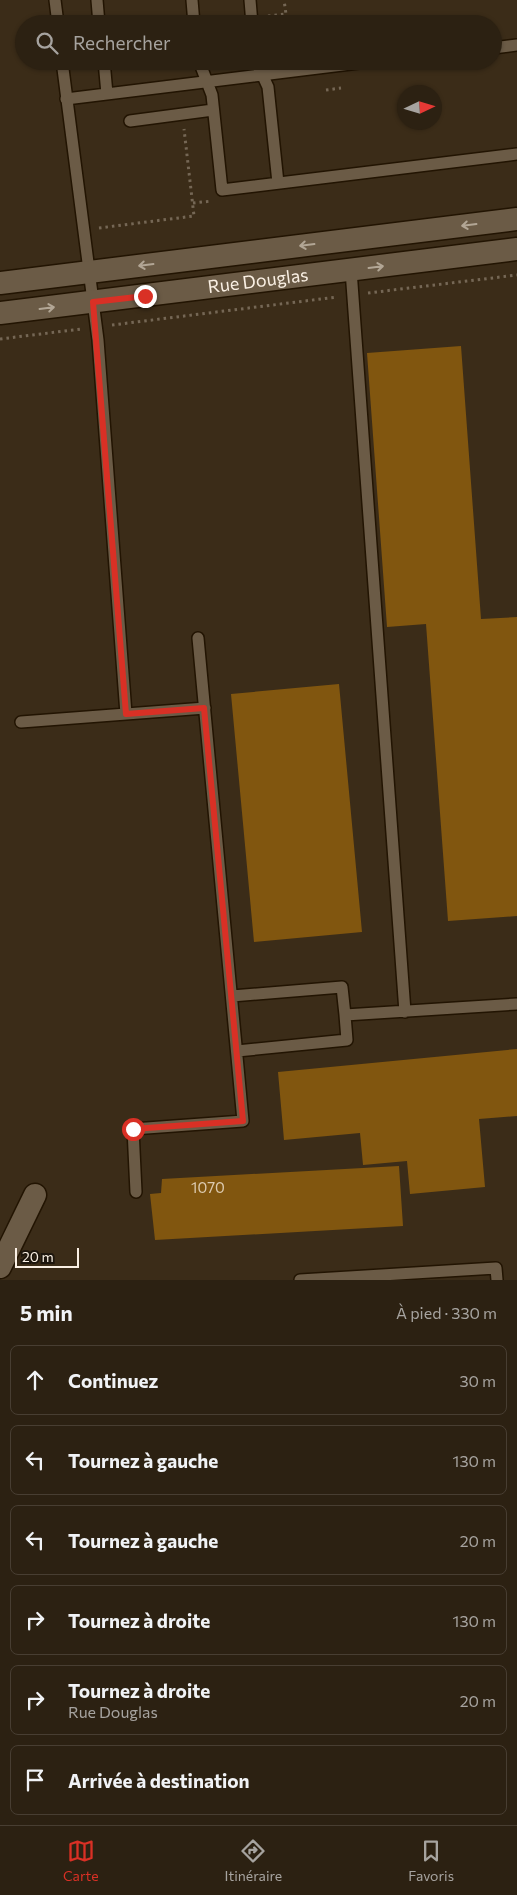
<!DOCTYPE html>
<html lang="fr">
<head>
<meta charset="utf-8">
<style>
	:root { --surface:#2c2112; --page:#34291b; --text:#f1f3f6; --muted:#a6a39f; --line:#483e32; --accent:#d93025 }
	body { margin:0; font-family:Commissioner,sans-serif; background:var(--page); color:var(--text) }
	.compass { position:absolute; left:397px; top:85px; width:45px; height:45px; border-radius:50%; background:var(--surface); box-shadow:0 1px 4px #0004; rotate:86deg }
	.scale { position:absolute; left:15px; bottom:12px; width:64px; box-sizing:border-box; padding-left:5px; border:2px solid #faf0e4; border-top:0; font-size:14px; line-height:18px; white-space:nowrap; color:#faf0e4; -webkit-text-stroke:4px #1d160d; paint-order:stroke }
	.stop { position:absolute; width:15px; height:15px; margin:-11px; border:4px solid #d93025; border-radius:50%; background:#fff }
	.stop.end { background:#d93025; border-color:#fff; box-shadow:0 1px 5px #0008 }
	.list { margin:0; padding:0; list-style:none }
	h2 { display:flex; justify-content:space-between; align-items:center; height:65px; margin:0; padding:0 20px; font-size:21px }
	h2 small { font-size:16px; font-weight:400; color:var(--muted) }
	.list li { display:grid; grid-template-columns:32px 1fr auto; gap:15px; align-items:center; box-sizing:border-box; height:70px; margin:0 10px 10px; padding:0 10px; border:1px solid var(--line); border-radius:8px }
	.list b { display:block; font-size:19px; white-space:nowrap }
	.list p { margin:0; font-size:16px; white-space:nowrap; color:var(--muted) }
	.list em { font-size:16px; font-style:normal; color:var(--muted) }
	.icon { flex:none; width:28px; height:28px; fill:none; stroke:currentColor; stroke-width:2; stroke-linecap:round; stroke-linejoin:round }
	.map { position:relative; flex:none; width:517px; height:1280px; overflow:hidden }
	.search { position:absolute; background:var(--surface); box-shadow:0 1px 4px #0004; left:15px; right:15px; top:15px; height:55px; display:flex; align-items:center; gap:12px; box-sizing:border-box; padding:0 18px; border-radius:28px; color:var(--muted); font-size:19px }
	.sheet { height:545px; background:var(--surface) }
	nav { display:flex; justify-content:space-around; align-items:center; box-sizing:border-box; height:70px; border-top:1px solid var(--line); background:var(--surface); font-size:14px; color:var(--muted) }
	nav a { display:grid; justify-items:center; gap:2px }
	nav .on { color:var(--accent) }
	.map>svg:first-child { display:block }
	.building { fill:#81560f }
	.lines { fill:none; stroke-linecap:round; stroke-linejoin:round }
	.lane-casing { stroke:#221402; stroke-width:14 }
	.street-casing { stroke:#221402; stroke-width:25 }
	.path { stroke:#756755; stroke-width:3; stroke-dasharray:2.5 4; stroke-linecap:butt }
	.lane { stroke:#6b5b46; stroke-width:11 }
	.street { stroke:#6b5b46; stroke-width:22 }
	.oneway { stroke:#b2a695 }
	.route { stroke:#d93025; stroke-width:6 }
	.labels { text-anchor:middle; stroke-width:4; stroke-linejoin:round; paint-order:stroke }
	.number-label { font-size:15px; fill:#dccaaf }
	.street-label { font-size:18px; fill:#faf0e4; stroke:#1d160d }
</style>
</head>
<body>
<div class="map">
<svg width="517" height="1280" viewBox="0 0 517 1280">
	<rect width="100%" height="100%" fill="#3b2c18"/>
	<path class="building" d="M461 346 481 619 517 617V916L448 921 426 624 387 627 367 353Z
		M339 684 362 932 254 942 231 694Z
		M517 1049V1116L479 1119 485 1187 410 1194 407 1161 363 1165 360 1133 284 1140 278 1072Z
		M399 1166 403 1226 155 1240 150 1194 161 1193 162 1179Z"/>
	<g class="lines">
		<g class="lane-casing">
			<path id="lane" d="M55 0 58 24
				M97 0 99 24
				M192 0 194 24
				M250 0 252 24
				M493 48 517 45
				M62 61 98 340 126 714
				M104 61 107 94
				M199 61 212 95 222 190 517 154
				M256 61 268 87 278 183
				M66 99 375 61
				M130 121 213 110
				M351 270 405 1012
				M21 722 205 708
				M232 996 342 987 345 1015 517 1004
				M237 1051 347 1040 345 1015
				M136 1192 133 1129 243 1121 198 638
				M300 1280 496 1268 497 1280"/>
		</g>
		<g class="street-casing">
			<g id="street">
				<path d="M0 283 517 219"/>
				<path id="s1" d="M0 313 517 249"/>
				<path d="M0 1267 35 1195"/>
			</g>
		</g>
		<path class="path" d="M268 16 286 14 284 0
			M340 21V24
			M326 90 341 88
			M193 203 212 201
			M99 228 194 216 184 129
			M368 293 517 275
			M112 325 337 297
			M0 339 81 329"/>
		<use href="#lane" class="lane"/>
		<use href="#street" class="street"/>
	</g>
	<defs><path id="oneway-shaft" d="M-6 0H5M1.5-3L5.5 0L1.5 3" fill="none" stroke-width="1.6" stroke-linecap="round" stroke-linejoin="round" transform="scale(1.25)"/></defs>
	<g class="oneway">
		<use href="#oneway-shaft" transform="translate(469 225) rotate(173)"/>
		<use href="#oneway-shaft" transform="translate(307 245) rotate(173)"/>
		<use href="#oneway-shaft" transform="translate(146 265) rotate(173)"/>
		<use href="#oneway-shaft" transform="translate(376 267) rotate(-7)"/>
		<use href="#oneway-shaft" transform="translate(47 308) rotate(-7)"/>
	</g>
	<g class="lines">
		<path class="route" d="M133 1129 243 1121 204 708 126 714 93 302 145 296"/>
	</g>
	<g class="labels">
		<g class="number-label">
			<text x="208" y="1193">1070</text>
		</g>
		<g class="street-label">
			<text dy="6" stroke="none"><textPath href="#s1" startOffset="260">Rue Douglas</textPath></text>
		</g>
	</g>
</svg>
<svg class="compass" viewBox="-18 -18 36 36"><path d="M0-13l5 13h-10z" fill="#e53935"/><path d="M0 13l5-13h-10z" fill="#a6a39f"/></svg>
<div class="scale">20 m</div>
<div class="stop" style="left:133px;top:1129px"></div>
<div class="stop end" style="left:145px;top:296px"></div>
<div class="search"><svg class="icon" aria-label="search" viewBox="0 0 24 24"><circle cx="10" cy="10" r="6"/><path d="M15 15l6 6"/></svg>Rechercher</div>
</div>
<section class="sheet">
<h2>5 min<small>À pied · 330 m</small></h2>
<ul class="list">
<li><svg class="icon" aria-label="ahead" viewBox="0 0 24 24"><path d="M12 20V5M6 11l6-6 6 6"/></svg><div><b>Continuez</b></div><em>30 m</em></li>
<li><svg class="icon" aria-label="left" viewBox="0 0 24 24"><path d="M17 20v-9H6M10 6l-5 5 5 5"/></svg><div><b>Tournez à gauche</b></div><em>130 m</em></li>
<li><svg class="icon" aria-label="left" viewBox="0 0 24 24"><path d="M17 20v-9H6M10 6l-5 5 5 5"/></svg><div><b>Tournez à gauche</b></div><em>20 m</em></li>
<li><svg class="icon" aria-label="right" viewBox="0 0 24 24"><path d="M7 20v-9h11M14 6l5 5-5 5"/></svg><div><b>Tournez à droite</b></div><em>130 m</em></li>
<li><svg class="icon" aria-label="right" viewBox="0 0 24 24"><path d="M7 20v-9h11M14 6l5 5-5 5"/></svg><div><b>Tournez à droite</b><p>Rue Douglas</p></div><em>20 m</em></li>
<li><svg class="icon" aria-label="arrive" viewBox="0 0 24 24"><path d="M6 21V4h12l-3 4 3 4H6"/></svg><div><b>Arrivée à destination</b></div></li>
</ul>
</section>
<nav>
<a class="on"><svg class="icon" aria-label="map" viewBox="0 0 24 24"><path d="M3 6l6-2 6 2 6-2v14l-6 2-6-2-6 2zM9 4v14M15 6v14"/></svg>Carte</a>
<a><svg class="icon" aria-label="directions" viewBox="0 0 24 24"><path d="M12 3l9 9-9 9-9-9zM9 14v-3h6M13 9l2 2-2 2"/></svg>Itinéraire</a>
<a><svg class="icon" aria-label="saved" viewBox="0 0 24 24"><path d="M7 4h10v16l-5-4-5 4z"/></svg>Favoris</a>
</nav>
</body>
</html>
